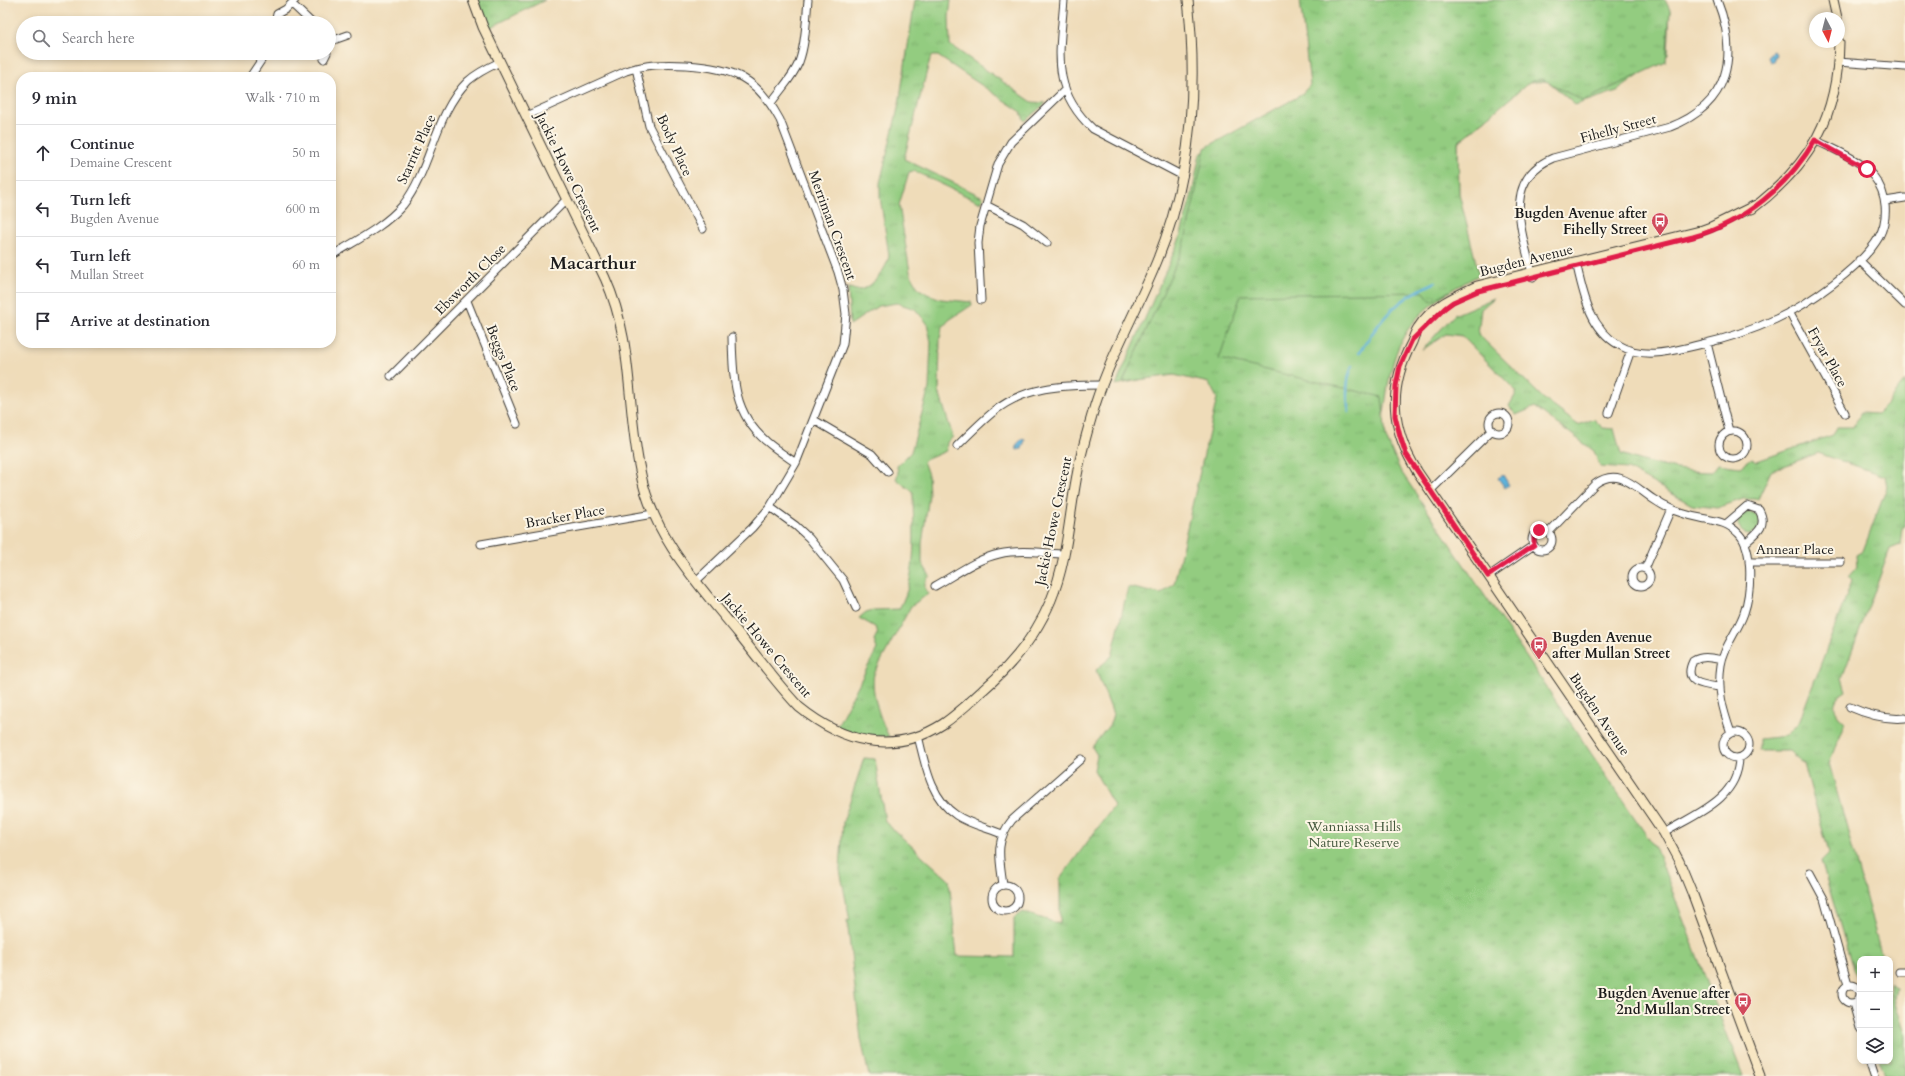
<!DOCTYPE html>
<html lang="en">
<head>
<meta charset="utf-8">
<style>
	:root { --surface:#fff; --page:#f2f2f3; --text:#2b2b33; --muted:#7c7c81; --line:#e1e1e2 }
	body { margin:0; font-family:Cardo,serif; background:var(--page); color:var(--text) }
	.controls { position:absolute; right:12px; bottom:12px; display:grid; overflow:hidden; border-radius:8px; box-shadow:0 2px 6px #0003 }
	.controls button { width:36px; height:36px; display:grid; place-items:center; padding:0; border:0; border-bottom:1px solid var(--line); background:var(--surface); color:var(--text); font:20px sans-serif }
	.compass { position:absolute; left:1809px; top:12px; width:36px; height:36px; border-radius:50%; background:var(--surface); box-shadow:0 2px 6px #0003; rotate:173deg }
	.stop { position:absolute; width:12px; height:12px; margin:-9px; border:3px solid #e11d48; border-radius:50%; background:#fff }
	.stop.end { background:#e11d48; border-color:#fff; box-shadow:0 1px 4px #0008 }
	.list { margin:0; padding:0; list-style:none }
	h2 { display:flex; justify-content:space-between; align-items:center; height:52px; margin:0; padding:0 16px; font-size:17px }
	h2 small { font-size:13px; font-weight:400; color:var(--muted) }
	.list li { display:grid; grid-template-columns:26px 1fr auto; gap:12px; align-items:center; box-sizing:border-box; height:56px; padding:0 16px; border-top:1px solid var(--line) }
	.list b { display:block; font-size:15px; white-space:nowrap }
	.list p { margin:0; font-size:13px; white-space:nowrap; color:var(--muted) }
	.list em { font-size:13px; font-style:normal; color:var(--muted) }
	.icon { flex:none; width:22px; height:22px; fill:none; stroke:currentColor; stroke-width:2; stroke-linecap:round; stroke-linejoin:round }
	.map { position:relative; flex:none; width:1905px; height:1076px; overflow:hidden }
	.search { position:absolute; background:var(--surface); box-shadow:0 2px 6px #0003; left:16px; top:16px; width:320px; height:44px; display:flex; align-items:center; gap:10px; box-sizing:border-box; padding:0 14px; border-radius:22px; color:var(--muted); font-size:15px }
	.panel { position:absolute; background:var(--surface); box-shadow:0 2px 6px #0003; left:16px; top:72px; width:320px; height:276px; border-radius:16px }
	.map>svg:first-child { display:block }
	.grass { fill:#93cc80; stroke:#58744e }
	.park { fill:url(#park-tufts); stroke:#58744e }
	.water { fill:url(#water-waves); stroke:#3d677b }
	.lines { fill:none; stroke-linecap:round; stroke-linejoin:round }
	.stream { stroke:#5eb2da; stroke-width:2.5 }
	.street-casing { stroke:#3c3934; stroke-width:9 }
	.secondary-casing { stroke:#3c3934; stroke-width:11 }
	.street { stroke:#fff; stroke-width:7 }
	.secondary { stroke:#f8e7c3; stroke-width:9 }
	.route { stroke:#e11d48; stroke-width:5 }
	.labels { text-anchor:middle; stroke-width:4; stroke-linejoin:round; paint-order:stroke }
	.street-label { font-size:14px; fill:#1c1c1c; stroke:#fcf5e5 }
	.poi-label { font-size:14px; font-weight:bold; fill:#1c1c1c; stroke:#fcf5e5; text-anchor:end }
	.park-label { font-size:14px; fill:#465a3f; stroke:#fcf5e5 }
	.district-label { font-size:18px; font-weight:bold; fill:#1c1c1c; stroke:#fcf5e5 }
</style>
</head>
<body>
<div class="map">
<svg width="1905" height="1076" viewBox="0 0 1905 1076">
	<defs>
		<pattern id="park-tufts" width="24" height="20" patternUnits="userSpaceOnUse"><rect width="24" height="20" fill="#93cc80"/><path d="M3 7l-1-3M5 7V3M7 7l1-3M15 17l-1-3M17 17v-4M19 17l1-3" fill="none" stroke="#7eaf6e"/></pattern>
		<pattern id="water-waves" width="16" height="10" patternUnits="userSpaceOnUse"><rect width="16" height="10" fill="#5eb2da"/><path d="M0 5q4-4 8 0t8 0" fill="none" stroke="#5198ba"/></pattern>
	</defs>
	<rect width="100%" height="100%" fill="#fcf5e5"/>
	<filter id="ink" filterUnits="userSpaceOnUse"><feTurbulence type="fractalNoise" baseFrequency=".025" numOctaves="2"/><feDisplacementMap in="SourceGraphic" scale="8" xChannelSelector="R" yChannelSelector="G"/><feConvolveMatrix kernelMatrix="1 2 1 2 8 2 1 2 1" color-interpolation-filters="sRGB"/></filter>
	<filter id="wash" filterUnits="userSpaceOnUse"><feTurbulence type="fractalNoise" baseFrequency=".012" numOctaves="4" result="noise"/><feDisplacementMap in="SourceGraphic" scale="16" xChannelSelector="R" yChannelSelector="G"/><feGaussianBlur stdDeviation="0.9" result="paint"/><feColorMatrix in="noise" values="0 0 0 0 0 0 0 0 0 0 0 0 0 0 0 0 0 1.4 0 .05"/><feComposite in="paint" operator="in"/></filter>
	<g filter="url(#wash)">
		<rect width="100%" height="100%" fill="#efdcb9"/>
		<path class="grass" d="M1670 10 1668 55 1617 91 1575 105 1548 81 1528 82 1458 143 1460 284C1447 294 1432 303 1421 314 1393 341 1389 377 1384 413L1224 386 1171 373 1116 385 1180 238 1192 194 1200 154 1264 118Z"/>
		<path class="park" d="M478 0H545L487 29Z
			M915 0H951L949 17 950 45 1032 102 1046 103 1025 121 1020 111 938 56H933L930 59 904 159 983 197 981 203 914 171 909 172 899 205 910 272 914 281 919 289 928 294 941 299 971 302 972 305 949 320 942 328 940 339 939 392 953 437 947 442 946 451 923 461 928 475 929 495 922 544V563L930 576C924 581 923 587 928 594L911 606 874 674C870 692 881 721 889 737 870 737 854 733 836 728L877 649 874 640 878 632 875 627 859 618 866 612 873 610 899 609C919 573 913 531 913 492L896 479 898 474 897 466 911 452 929 388 931 342 927 323 915 309 897 303 878 306 850 325 848 288C853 288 855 291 859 290 872 289 888 267 889 255L880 197V183L899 104Z
			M1300 0H1665L1670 10 1666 62 1583 101 1542 79 1532 80 1458 142 1459 193 1479 275 1431 301 1424 292 1241 295 1219 359 1382 397 1386 438 1400 470 1657 851 1743 1076H869L861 1039 847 920 850 921 840 870 843 822 864 758 875 759 885 822 949 880 957 956 1014 957V918L1022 912 1060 924V879L1114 806 1094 770 1097 755 1092 747 1110 724 1113 714 1096 670 1112 656 1128 587 1161 594 1174 584 1217 398 1209 383 1174 375 1123 382 1184 246 1205 148 1301 95 1310 85Z
			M1494 298 1481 309 1478 334 1544 399 1578 425 1594 419 1603 428 1614 429 1621 454C1651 464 1679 472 1712 472L1718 464 1740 467 1752 458 1757 461 1833 435 1837 427H1853L1861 413 1877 414 1887 404 1905 381V526L1902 528 1900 545 1890 549 1842 678 1846 691C1831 700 1831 711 1845 722L1829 763 1881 953 1887 959H1860V982L1853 969 1821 861 1829 853 1804 764 1789 751H1759V739L1786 736 1799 722 1852 581 1849 577 1857 568 1856 555 1863 551 1887 487 1885 476 1818 453 1771 471 1758 499H1743L1717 508 1692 505 1628 469 1600 467 1594 451 1535 407 1516 415 1509 406 1517 392 1462 336 1446 334 1422 350 1454 315Z
			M1738 523a11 11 0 1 1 22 0a11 11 0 1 1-22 0Z
			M1890 983 1896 988 1894 999 1905 1034V1076H1884L1879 1061H1890Z"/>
		<path class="water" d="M1774 51 1776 54 1773 61 1770 62 1768 57 1769 54Z
			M1022 439 1025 440 1022 449 1017 450 1016 445Z
			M1503 475 1509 485 1505 488 1498 478Z"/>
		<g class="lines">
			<path class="stream" d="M1359 353C1382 317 1396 299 1436 282
				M1349 412C1346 395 1346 382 1352 366"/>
		</g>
	</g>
	<g filter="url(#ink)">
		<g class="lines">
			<g class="street-casing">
				<path id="street" d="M1064 0C1060 53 1050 89 1093 129L1183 176
					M292 4 312 23
					M275 23 277 14 286 9 295 0
					M329 46 331 41 348 35
					M324 59 327 53
					M1838 62 1905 67
					M636 68 649 126 703 229
					M250 77 266 53
					M771 103C780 90 793 77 799 62 806 43 806 20 808 0
					M526 116 626 71C646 64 665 64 686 65 733 68 757 77 780 120L838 272 843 290 846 314 843 344 796 463 770 507 752 528 696 581
					M1885 201 1905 198
					M986 205 1023 224 1047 243
					M331 256C355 241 384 227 403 205 432 168 434 114 468 81 477 73 489 67 500 62
					M1859 260 1905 305
					M1576 262C1583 292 1589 328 1619 345 1644 360 1672 351 1698 345 1725 339 1751 331 1776 319 1807 305 1862 267 1879 237 1889 218 1887 193 1874 177 1860 159 1835 150 1815 140
					M1533 277C1523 235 1500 180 1553 158L1670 127C1730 104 1739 56 1717 0
					M981 300 978 243 980 226 998 164 1011 142 1065 90
					M467 301 517 424
					M1789 312 1845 413
					M732 337C733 377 733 413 766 441 775 449 786 456 796 463
					M1707 343 1729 431
					M391 376 567 199
					M1609 413 1631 350
					M1489 423a10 10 0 1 1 20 0a10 10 0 1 1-20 0Z
					M814 420 872 454 888 472
					M1719 445a14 14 0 1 1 28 0a14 14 0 1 1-28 0Z
					M957 446C968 435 980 423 992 413 1024 386 1063 385 1102 385
					M1430 491 1492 430
					M770 507 796 526 809 538 843 580 856 608
					M1726 524 1747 506 1759 510C1768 526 1757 533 1745 543
					M1532 540a10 10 0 1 1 20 0a10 10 0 1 1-20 0Z
					M1549 532 1595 484C1618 467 1634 486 1653 499 1667 509 1684 515 1701 518 1716 521 1728 522 1739 534 1754 550 1751 593 1744 613 1738 631 1724 645 1721 665 1717 690 1723 710 1731 733
					M481 544 653 514
					M1749 562H1841
					M1632 577a9 9 0 1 1 18 0a9 9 0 1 1-18 0Z
					M1645 569 1671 509
					M1489 576 1534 545
					M935 586C955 575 976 559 999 554 1020 549 1043 553 1064 554
					M1719 687C1703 685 1682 683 1693 661 1703 655 1712 658 1722 660
					M1850 707C1868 715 1885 720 1905 718
					M1723 745a13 13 0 1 1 26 0a13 13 0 1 1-26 0Z
					M918 736C925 763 930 798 956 815 969 824 987 828 1002 834
					M1664 833C1695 814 1738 800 1739 758
					M1810 873 1824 899 1848 985
					M1003 885C1000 859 994 842 1012 820L1081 759
					M992 898a13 13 0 1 1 26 0a13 13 0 1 1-26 0Z
					M1899 972H1905
					M1842 994a9 9 0 1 1 18 0a9 9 0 1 1-18 0Z
					M1853 1003 1860 1028
					M1869 1061 1874 1076"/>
			</g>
			<g class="secondary-casing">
				<path id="secondary" d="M473 0 483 27 605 278C634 342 626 404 640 470 652 536 698 584 739 634 759 659 777 684 799 707 842 742 893 756 943 724 958 714 970 702 983 690 1012 665 1036 636 1051 600 1068 559 1069 513 1078 470 1082 448 1089 426 1095 405 1111 355 1137 310 1157 261 1191 178 1198 89 1188 0
					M1833 0 1837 18
					M1756 205 1711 227 1700 231 1477 286C1455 296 1431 307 1418 328 1415 332 1414 337 1412 342 1388 388 1390 427 1417 471L1664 833 1679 861 1693 895 1760 1076
					M1752 209C1811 164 1838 117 1839 42"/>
			</g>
			<use href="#street" class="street"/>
			<use href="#secondary" class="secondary"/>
		</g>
	</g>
	<g class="lines" filter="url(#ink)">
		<path class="route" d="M1539 530 1534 535V545L1488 576 1406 454 1400 436 1395 416 1396 386 1400 366 1412 340 1445 308 1453 302 1478 291 1693 237C1745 222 1788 186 1815 140L1867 169"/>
	</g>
	<defs>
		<g id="bus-pin" transform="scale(0.9)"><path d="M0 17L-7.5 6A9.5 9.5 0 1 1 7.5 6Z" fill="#d1495b" stroke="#fcf5e5"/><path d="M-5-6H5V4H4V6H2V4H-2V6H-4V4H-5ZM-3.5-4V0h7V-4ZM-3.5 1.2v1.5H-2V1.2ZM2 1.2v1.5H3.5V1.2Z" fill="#fff"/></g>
	</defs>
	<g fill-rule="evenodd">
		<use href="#bus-pin" x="1660" y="221"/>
		<use href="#bus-pin" x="1539" y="645"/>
		<use href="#bus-pin" x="1743" y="1001"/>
	</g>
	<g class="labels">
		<g class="street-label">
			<text transform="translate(1618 128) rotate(-15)" y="5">Fihelly Street</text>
			<text transform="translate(675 145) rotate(65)" y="5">Body Place</text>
			<text transform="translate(416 149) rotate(-66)" y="5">Starritt Place</text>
			<text transform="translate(569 172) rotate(64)" y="5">Jackie Howe Crescent</text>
			<text transform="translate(833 225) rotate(70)" y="5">Merriman Crescent</text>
			<text transform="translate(1526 260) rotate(-14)" y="5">Bugden Avenue</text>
			<text transform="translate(470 279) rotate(-45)" y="5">Ebsworth Close</text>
			<text transform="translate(1828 357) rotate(61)" y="5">Fryar Place</text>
			<text transform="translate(504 358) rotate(68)" y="5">Beggs Place</text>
			<text transform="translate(565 516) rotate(-10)" y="5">Bracker Place</text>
			<text transform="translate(1053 521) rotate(-78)" y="5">Jackie Howe Crescent</text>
			<text x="1795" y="554">Annear Place</text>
			<text transform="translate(767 645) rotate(50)" y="5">Jackie Howe Crescent</text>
			<text transform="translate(1600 714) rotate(56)" y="5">Bugden Avenue</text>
		</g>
		<g class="poi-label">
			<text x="1647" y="218">Bugden Avenue after<tspan x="1647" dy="16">Fihelly Street</tspan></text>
			<text x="1552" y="642" text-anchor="start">Bugden Avenue<tspan x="1552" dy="16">after Mullan Street</tspan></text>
			<text x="1730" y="998">Bugden Avenue after<tspan x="1730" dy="16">2nd Mullan Street</tspan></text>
		</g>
		<g class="park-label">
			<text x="1354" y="831">Wanniassa Hills<tspan x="1354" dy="16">Nature Reserve</tspan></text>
		</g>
		<g class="district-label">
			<text x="593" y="269">Macarthur</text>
		</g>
	</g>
</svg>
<div class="controls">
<button>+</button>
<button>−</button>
<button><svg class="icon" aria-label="layers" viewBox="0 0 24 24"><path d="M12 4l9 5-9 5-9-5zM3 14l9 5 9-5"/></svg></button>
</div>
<svg class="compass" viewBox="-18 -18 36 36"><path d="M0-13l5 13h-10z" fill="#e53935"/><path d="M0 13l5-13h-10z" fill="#7c7c81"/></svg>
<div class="stop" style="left:1867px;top:169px"></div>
<div class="stop end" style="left:1539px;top:530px"></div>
<div class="search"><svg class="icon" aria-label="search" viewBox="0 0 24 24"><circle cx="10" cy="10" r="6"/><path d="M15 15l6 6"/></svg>Search here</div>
<section class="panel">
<h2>9 min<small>Walk · 710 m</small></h2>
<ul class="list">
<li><svg class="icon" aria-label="ahead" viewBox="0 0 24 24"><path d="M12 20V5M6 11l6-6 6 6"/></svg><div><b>Continue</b><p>Demaine Crescent</p></div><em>50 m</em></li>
<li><svg class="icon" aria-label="left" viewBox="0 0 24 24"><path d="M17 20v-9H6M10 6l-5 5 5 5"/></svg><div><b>Turn left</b><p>Bugden Avenue</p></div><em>600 m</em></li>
<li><svg class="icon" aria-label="left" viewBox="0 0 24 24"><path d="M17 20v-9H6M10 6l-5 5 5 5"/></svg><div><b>Turn left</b><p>Mullan Street</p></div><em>60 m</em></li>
<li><svg class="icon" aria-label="arrive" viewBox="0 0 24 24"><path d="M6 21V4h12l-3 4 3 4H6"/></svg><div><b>Arrive at destination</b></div></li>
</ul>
</section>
</div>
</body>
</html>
